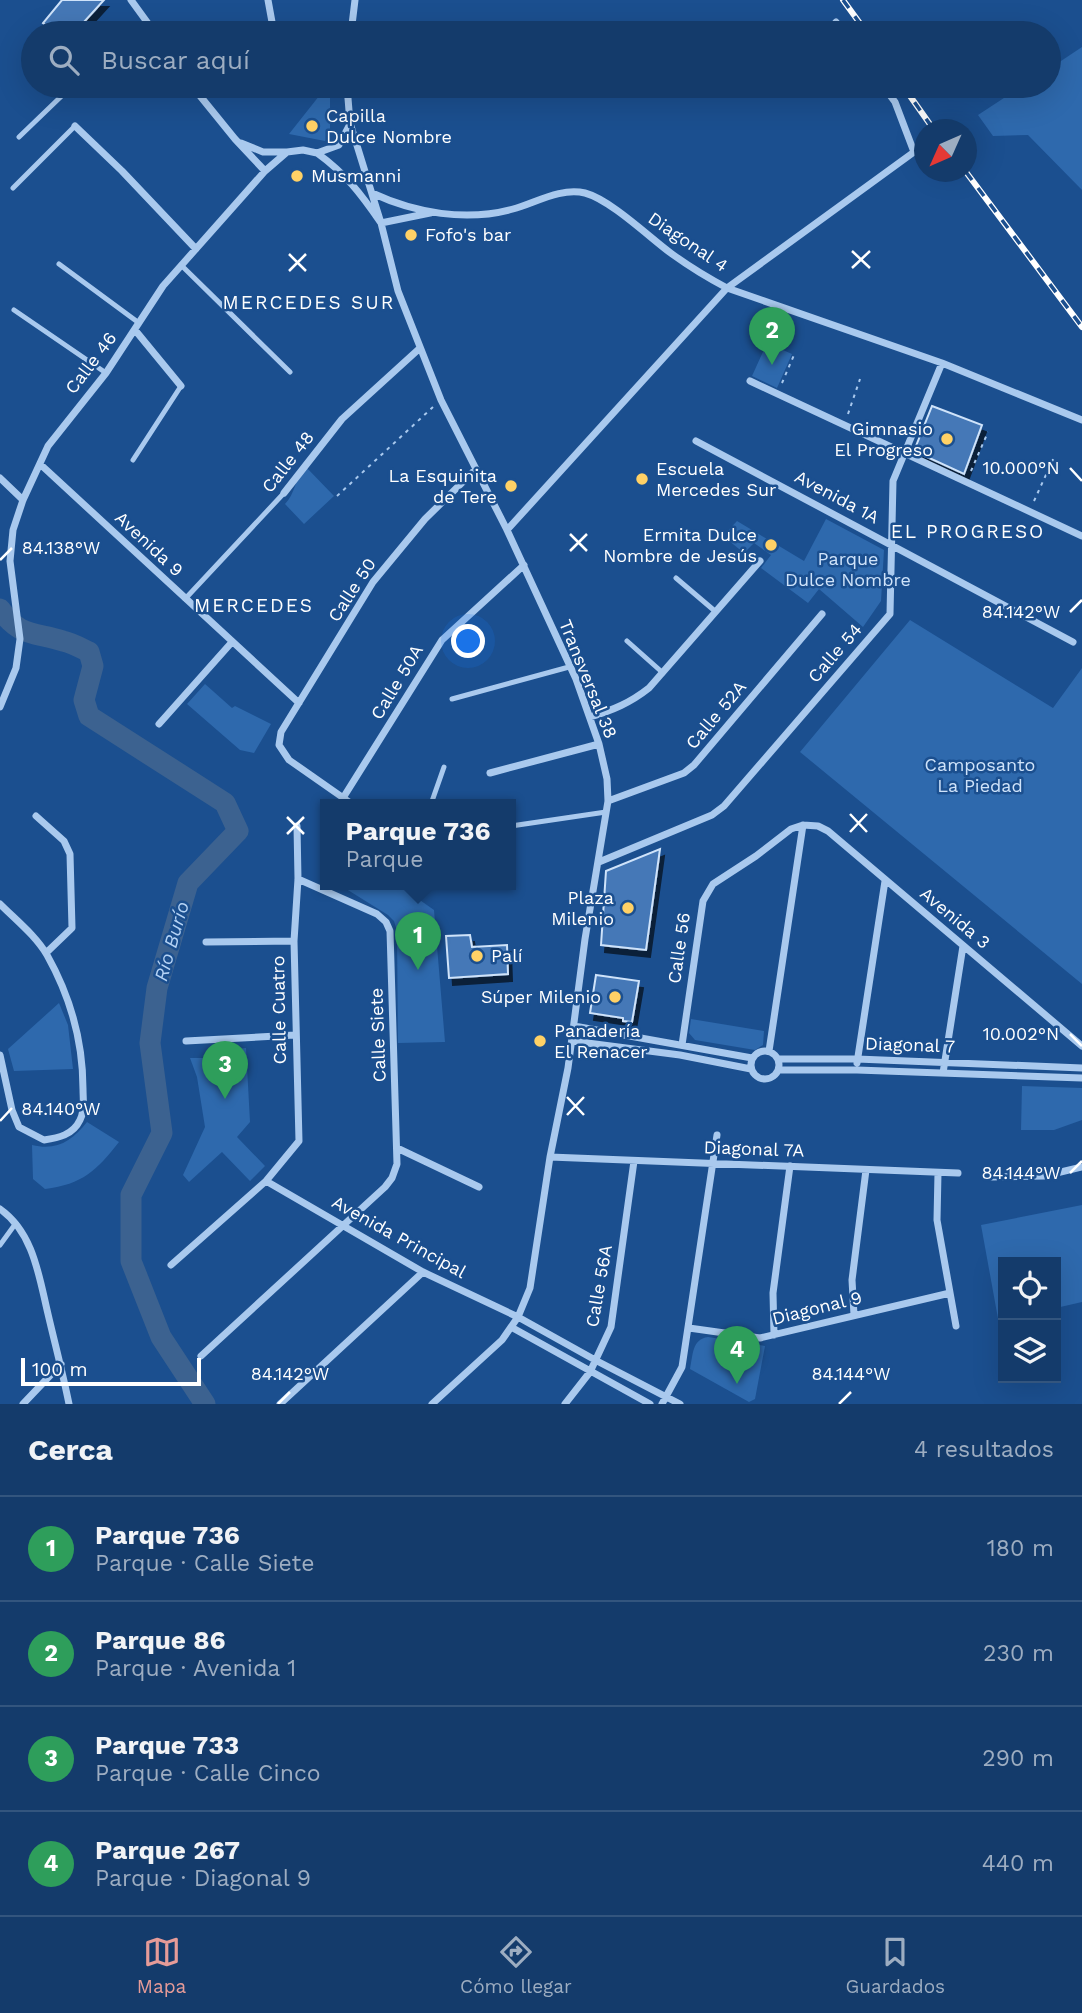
<!DOCTYPE html>
<html lang="es">
<head>
<meta charset="utf-8">
<style>
	:root { --surface:#143b6b; --page:#1d4271; --text:#f1f3f6; --muted:#9dadc1; --line:#33557e; --accent:#e69b98 }
	body { margin:0; font-family:"Work Sans",sans-serif; background:var(--page); color:var(--text) }
	.controls { position:absolute; right:21px; bottom:21px; display:grid; overflow:hidden; border-radius:0px; box-shadow:0 7px 28px #0002 }
	.controls button { width:63px; height:63px; display:grid; place-items:center; padding:0; border:0; border-bottom:2px solid var(--line); background:var(--surface); color:var(--text); font:35px sans-serif }
	.compass { position:absolute; left:914px; top:119px; width:63px; height:63px; border-radius:50%; background:var(--surface); box-shadow:0 7px 28px #0002; rotate:225deg }
	.scale { position:absolute; left:21px; bottom:18px; width:180px; box-sizing:border-box; padding-left:7px; border:4px solid #fff; border-top:0; font-size:19px; line-height:24px; white-space:nowrap; color:#fff; -webkit-text-stroke:5px #1b4f8f; paint-order:stroke }
	.you { position:absolute; left:469px; top:642px; width:24px; height:24px; margin:-18px; border:5px solid #fff; border-radius:50%; background:#1a73e8; box-shadow:0 0 0 10px #1a73e833 }
	.badge { display:grid; place-items:center; width:46px; height:46px; border-radius:50%; background:var(--accent); color:#fff; font-size:23px; font-weight:700 }
	.pin { position:absolute; translate:-50% -58px; filter:drop-shadow(0 2px 4px #0008) }
	.pin::after { content:''; position:absolute; top:37px; width:24px; height:21px; background:inherit; clip-path:polygon(0 0,100% 0,50% 100%) }
	.popup { position:absolute; left:320px; top:799px; width:196px; height:91px; box-sizing:border-box; display:grid; place-content:center; border-radius:0px; background:var(--surface); filter:drop-shadow(0 2px 5px #0005); font-size:23px; white-space:nowrap; color:var(--muted) }
	.popup b { font-size:26px; color:var(--text) }
	.popup::after { content:''; position:absolute; left:50%; top:100%; margin-left:-14px; border:14px solid transparent; border-top-color:var(--surface) }
	.list { margin:0; padding:0; list-style:none }
	h2 { display:flex; justify-content:space-between; align-items:center; height:91px; margin:0; padding:0 28px; font-size:30px }
	h2 small { font-size:23px; font-weight:400; color:var(--muted) }
	.list li { display:grid; grid-template-columns:46px 1fr auto; gap:21px; align-items:center; box-sizing:border-box; height:105px; padding:0 28px; border-top:2px solid var(--line) }
	.list b { display:block; font-size:26px; white-space:nowrap }
	.list p { margin:0; font-size:23px; white-space:nowrap; color:var(--muted) }
	.list em { font-size:23px; font-style:normal; color:var(--muted) }
	.icon { flex:none; width:38px; height:38px; fill:none; stroke:currentColor; stroke-width:2; stroke-linecap:round; stroke-linejoin:round }
	.map { position:relative; flex:none; width:1082px; height:1404px; overflow:hidden }
	.search { position:absolute; background:var(--surface); box-shadow:0 7px 28px #0002; left:21px; right:21px; top:21px; height:77px; display:flex; align-items:center; gap:18px; box-sizing:border-box; padding:0 24px; border-radius:38px; color:var(--muted); font-size:26px }
	.sheet { height:511px; background:var(--surface) }
	nav { display:flex; justify-content:space-around; align-items:center; box-sizing:border-box; height:98px; border-top:2px solid var(--line); background:var(--surface); font-size:19px; color:var(--muted) }
	nav a { display:grid; justify-items:center; gap:4px }
	nav .on { color:var(--accent) }
	.map>svg:first-child { display:block }
	.green { fill:#2e69ad }
	.lines { fill:none; stroke-linecap:round; stroke-linejoin:round }
	.river { stroke:#3c6290; stroke-width:21 }
	.building { fill:#4478b7; stroke:#cfe3fa; stroke-width:2; filter:url(#shadow) }
	.path { stroke:#a9c9ee; stroke-width:2; stroke-dasharray:3.5 5; stroke-linecap:butt }
	.lane { stroke:#a9c9ee; stroke-width:5 }
	.street { stroke:#a9c9ee; stroke-width:7 }
	.rail-casing { stroke:#fff; stroke-width:6 }
	.rail { stroke:#1b4f8f; stroke-width:3.5; stroke-dasharray:10; stroke-linecap:butt }
	.ticks { fill:none; stroke:#fff; stroke-width:2.5 }
	.poi-dot { fill:#ffd166; stroke:#1b4f8f; stroke-width:2.5 }
	.labels { text-anchor:middle; stroke-width:5; stroke-linejoin:round; paint-order:stroke }
	.poi-label { font-size:18px; fill:#fff; stroke:#1b4f8f; text-anchor:start }
	.street-label { font-size:18px; fill:#fff; stroke:#1b4f8f }
	.park-label { font-size:18px; fill:#cfe3fa; stroke:#1b4f8f }
	.neighbourhood-label { font-size:19px; letter-spacing:2px; fill:#fff; stroke:#1b4f8f }
	.water-label { font-size:19px; font-style:italic; fill:#b5d3f5; stroke:#1b4f8f }
	.ticks-label { font-size:18px; text-anchor:middle; fill:#fff; stroke:#1b4f8f; stroke-width:5; stroke-linejoin:round; paint-order:stroke }
</style>
</head>
<body>
<div class="map">
<svg width="1082" height="1404" viewBox="0 0 1082 1404">
	<defs>
		<filter id="shadow"><feDropShadow dx="4" dy="7" stdDeviation="0" flood-color="#0009"/></filter>
	</defs>
	<rect width="100%" height="100%" fill="#1b4f8f"/>
	<path class="green" d="M1082 47V190L1028 135 993 136 978 115 1022 86H1049V69Z
		M327 86H330V136L325 141 289 134Z
		M767 343 792 354 777 388 752 376Z
		M305 466 334 496 304 524 285 504C295 494 295 479 305 466Z
		M826 519 884 550 881 601 863 627 819 589 808 603 761 568 771 555 754 543 744 553 723 536 737 521 767 539 763 545 773 552 779 546 804 561Z
		M910 620 1053 708 1082 668V984L800 752Z
		M205 684 232 708 235 706 271 724 254 753 240 750 187 704Z
		M345 884H397L434 910 445 1042 398 1043 397 931 394 921 388 915 343 887Z
		M59 1003 68 1025 73 1069 14 1071 8 1049Z
		M691 1019 764 1031 763 1045 755 1050 695 1040 689 1033Z
		M246 1048 250 1122 237 1137 265 1166 250 1181 222 1152 189 1182 183 1175 205 1127 197 1077 190 1058H208L212 1051Z
		M1022 1086 1082 1088V1120L1054 1130H1021Z
		M87 1122 119 1142C96 1171 83 1184 45 1189L33 1179 32 1145C57 1151 72 1141 87 1122Z
		M1082 1205V1302L1056 1308V1262H1003V1323L999 1324 981 1225Z
		M708 1337 765 1346 755 1399 749 1402 690 1369C693 1355 692 1339 708 1337Z"/>
	<g class="lines">
		<path class="river" d="M0 609C19 637 35 632 63 641 72 643 81 648 89 652L93 666 84 700 89 716 225 803 238 831 188 883 157 988 150 1043 162 1133 131 1195V1261L161 1337 205 1404"/>
	</g>
	<path class="building" d="M62 0H104L74 33H55L43 23Z
		M932 406 982 425 964 474 914 451Z
		M660 849 646 950 601 945 606 871Z
		M470 935 472 947 507 945 508 974 449 978 446 936Z
		M596 975 639 981 632 1022 623 1021V1018L590 1013Z"/>
	<g class="lines">
		<path class="path" d="M782 383 794 355
			M848 414 860 379
			M971 471 988 432
			M337 496 433 407
			M1034 501 1055 455"/>
		<path class="lane" d="M19 137 72 86
			M13 188 75 126
			M59 264 139 323
			M181 265 290 372
			M14 310 106 373
			M133 460 181 386
			M676 578 716 612
			M185 599 284 493
			M627 641 663 673
			M452 699 569 667
			M431 804 444 767
			M511 826 606 812
			M0 1245 16 1223"/>
		<path class="street" d="M131 0 155 33
			M268 0 272 22 270 33
			M836 22 844 33
			M351 33 355 0
			M192 86 235 139 265 171
			M347 86 350 123 381 223 398 291 441 400 507 530 576 679 599 744 607 779 608 801 585 939 568 1068 550 1157 530 1288 518 1317 502 1340 432 1404
			M75 126 122 171 196 249
			M241 143 263 152H287
			M317 153C346 174 361 194 381 223L430 213
			M372 193C415 213 466 222 513 209 535 203 561 187 585 193 611 200 650 238 672 254 690 267 708 278 727 288L942 363 1082 420
			M135 330 181 386
			M750 381 1082 536
			M696 441 1073 642
			M40 464 299 703
			M0 478 23 500
			M284 493 342 419 420 348
			M507 530 727 288 914 152 895 102 883 86
			M0 707 16 668 20 639 10 561 13 530 23 500 48 446 106 373 163 286 265 171 287 152 303 150 317 153 339 145 350 124
			M590 717C613 710 630 703 649 688L760 561
			M159 724 232 642
			M490 773 599 744
			M343 798 442 640 524 565
			M608 801 684 773 694 765 822 614
			M352 804 289 760 279 745 281 732 373 582 425 519 476 469
			M36 816 64 841 70 854 72 928 46 953
			M599 862 712 815 724 806 890 614 893 481 942 363
			M0 904C16 920 36 936 47 955 70 996 83 1042 83 1089 83 1099 85 1111 80 1120 73 1135 58 1138 44 1140L19 1127 12 1110 0 1055
			M206 942 294 941
			M574 1026 752 1058
			M186 1041 295 1035
			M572 1041 680 1055 751 1069
			M682 1045 703 901 713 884 756 856 791 829 803 825 818 826 828 831 1082 1046
			M751 1065a14 14 0 1 1 28 0a14 14 0 1 1-28 0Z
			M769 1051 803 825
			M779 1059H857L1082 1068
			M857 1063 885 881
			M779 1070H857L1082 1078
			M943 1073 963 946
			M397 1148 479 1187
			M550 1157 958 1173
			M938 1173 937 1220 956 1326
			M991 1177 1044 1176 1082 1167
			M266 1181 423 1272 518 1317 597 1361 680 1404
			M0 1209C34 1233 39 1277 48 1314 55 1344 63 1374 69 1404
			M171 1265 266 1181 299 1141 294 941 298 879 297 826
			M854 1315 852 1280 866 1170
			M511 1327 650 1404
			M689 1328 760 1338 950 1293
			M774 1335 773 1293 790 1166
			M201 1356 385 1187 392 1178 397 1164 390 931 386 922 377 914 298 879
			M23 1404 61 1364
			M280 1404 423 1272
			M565 1404 590 1372 611 1327 634 1161
			M662 1404 682 1367 717 1135"/>
		<g class="rail-casing">
			<path id="rail" d="M843 0 867 33
				M903 86 934 130
				M966 172 1082 327"/>
		</g>
		<use href="#rail" class="rail"/>
	</g>
	<path class="ticks" d="M852 251 870 268M289 254 306 271M852 268 870 251M289 271 306 254M1070 468 1082 481M570 534 587 551M570 551 587 534M0 560 12 548M1070 612 1082 600M850 814 867 832M287 817 304 834M850 832 867 814M287 834 304 817M1070 1034 1082 1046M567 1097 584 1115M567 1115 584 1097M0 1121 12 1108M1070 1173 1082 1161M278 1404 290 1392M839 1404 851 1392"/>
	<g class="poi-dot">
		<circle cx="312" cy="126" r="7"/>
		<circle cx="297" cy="176" r="7"/>
		<circle cx="411" cy="235" r="7"/>
		<circle cx="947" cy="439" r="7"/>
		<circle cx="642" cy="479" r="7"/>
		<circle cx="511" cy="486" r="7"/>
		<circle cx="771" cy="545" r="7"/>
		<circle cx="628" cy="908" r="7"/>
		<circle cx="477" cy="956" r="7"/>
		<circle cx="615" cy="997" r="7"/>
		<circle cx="540" cy="1041" r="7"/>
	</g>
	<g class="labels">
		<g class="poi-label">
			<text x="326" y="122">Capilla<tspan x="326" dy="21">Dulce Nombre</tspan></text>
			<text x="311" y="182">Musmanni</text>
			<text x="425" y="241">Fofo's bar</text>
			<text x="933" y="435" text-anchor="end">Gimnasio<tspan x="933" dy="21">El Progreso</tspan></text>
			<text x="656" y="475">Escuela<tspan x="656" dy="21">Mercedes Sur</tspan></text>
			<text x="497" y="482" text-anchor="end">La Esquinita<tspan x="497" dy="21">de Tere</tspan></text>
			<text x="757" y="541" text-anchor="end">Ermita Dulce<tspan x="757" dy="21">Nombre de Jesús</tspan></text>
			<text x="614" y="904" text-anchor="end">Plaza<tspan x="614" dy="21">Milenio</tspan></text>
			<text x="491" y="962">Palí</text>
			<text x="601" y="1003" text-anchor="end">Súper Milenio</text>
			<text x="554" y="1037">Panadería<tspan x="554" dy="21">El Renacer</tspan></text>
		</g>
		<g class="street-label">
			<text transform="translate(688 242) rotate(34)" y="6">Diagonal 4</text>
			<text transform="translate(91 363) rotate(-53)" y="6">Calle 46</text>
			<text transform="translate(288 462) rotate(-52)" y="6">Calle 48</text>
			<text transform="translate(837 497) rotate(28)" y="6">Avenida 1A</text>
			<text transform="translate(149 544) rotate(43)" y="6">Avenida 9</text>
			<text transform="translate(352 590) rotate(-57)" y="6">Calle 50</text>
			<text transform="translate(835 653) rotate(-49)" y="6">Calle 54</text>
			<text transform="translate(588 679) rotate(68)" y="6">Transversal 38</text>
			<text transform="translate(397 682) rotate(-59)" y="6">Calle 50A</text>
			<text transform="translate(716 715) rotate(-50)" y="6">Calle 52A</text>
			<text transform="translate(955 918) rotate(40)" y="6">Avenida 3</text>
			<text transform="translate(679 948) rotate(-82)" y="6">Calle 56</text>
			<text transform="translate(279 1010) rotate(-91)" y="6">Calle Cuatro</text>
			<text transform="translate(378 1035) rotate(-92)" y="6">Calle Siete</text>
			<text transform="translate(910 1045) rotate(2)" y="6">Diagonal 7</text>
			<text transform="translate(754 1149) rotate(2)" y="6">Diagonal 7A</text>
			<text transform="translate(399 1237) rotate(29)" y="6">Avenida Principal</text>
			<text transform="translate(599 1286) rotate(-80)" y="6">Calle 56A</text>
			<text transform="translate(817 1308) rotate(-14)" y="6">Diagonal 9</text>
		</g>
		<g class="park-label">
			<text x="848" y="565">Parque<tspan x="848" dy="21">Dulce Nombre</tspan></text>
			<text x="980" y="771">Camposanto<tspan x="980" dy="21">La Piedad</tspan></text>
		</g>
		<g class="neighbourhood-label">
			<text x="309" y="309">MERCEDES SUR</text>
			<text x="968" y="538">EL PROGRESO</text>
			<text x="254" y="612">MERCEDES</text>
		</g>
		<g class="water-label">
			<text transform="translate(171 941) rotate(-74)" y="7">Río Burío</text>
		</g>
	</g>
	<g class="ticks-label">
		<text x="1021" y="474">10.000°N</text>
		<text x="61" y="554">84.138°W</text>
		<text x="1021" y="618">84.142°W</text>
		<text x="1021" y="1040">10.002°N</text>
		<text x="61" y="1115">84.140°W</text>
		<text x="1021" y="1179">84.144°W</text>
		<text x="290" y="1380">84.142°W</text>
		<text x="851" y="1380">84.144°W</text>
	</g>
</svg>
<div class="controls">
<button><svg class="icon" aria-label="locate" viewBox="0 0 24 24"><circle cx="12" cy="12" r="6"/><path d="M12 2v4M12 18v4M2 12h4M18 12h4"/></svg></button>
<button><svg class="icon" aria-label="layers" viewBox="0 0 24 24"><path d="M12 4l9 5-9 5-9-5zM3 14l9 5 9-5"/></svg></button>
</div>
<svg class="compass" viewBox="-18 -18 36 36"><path d="M0-13l5 13h-10z" fill="#e53935"/><path d="M0 13l5-13h-10z" fill="#9dadc1"/></svg>
<div class="scale">100 m</div>
<div class="you"></div>
<div class="pin badge" style="left:418px;top:970px;background:#2e9e5b">1</div>
<div class="popup"><b>Parque 736</b>Parque</div>
<div class="pin badge" style="left:772px;top:365px;background:#2e9e5b">2</div>
<div class="pin badge" style="left:225px;top:1099px;background:#2e9e5b">3</div>
<div class="pin badge" style="left:737px;top:1384px;background:#2e9e5b">4</div>
<div class="search"><svg class="icon" aria-label="search" viewBox="0 0 24 24"><circle cx="10" cy="10" r="6"/><path d="M15 15l6 6"/></svg>Buscar aquí</div>
</div>
<section class="sheet">
<h2>Cerca<small>4 resultados</small></h2>
<ul class="list">
<li><span class="badge" style="background:#2e9e5b">1</span><div><b>Parque 736</b><p>Parque · Calle Siete</p></div><em>180 m</em></li>
<li><span class="badge" style="background:#2e9e5b">2</span><div><b>Parque 86</b><p>Parque · Avenida 1</p></div><em>230 m</em></li>
<li><span class="badge" style="background:#2e9e5b">3</span><div><b>Parque 733</b><p>Parque · Calle Cinco</p></div><em>290 m</em></li>
<li><span class="badge" style="background:#2e9e5b">4</span><div><b>Parque 267</b><p>Parque · Diagonal 9</p></div><em>440 m</em></li>
</ul>
</section>
<nav>
<a class="on"><svg class="icon" aria-label="map" viewBox="0 0 24 24"><path d="M3 6l6-2 6 2 6-2v14l-6 2-6-2-6 2zM9 4v14M15 6v14"/></svg>Mapa</a>
<a><svg class="icon" aria-label="directions" viewBox="0 0 24 24"><path d="M12 3l9 9-9 9-9-9zM9 14v-3h6M13 9l2 2-2 2"/></svg>Cómo llegar</a>
<a><svg class="icon" aria-label="saved" viewBox="0 0 24 24"><path d="M7 4h10v16l-5-4-5 4z"/></svg>Guardados</a>
</nav>
</body>
</html>
